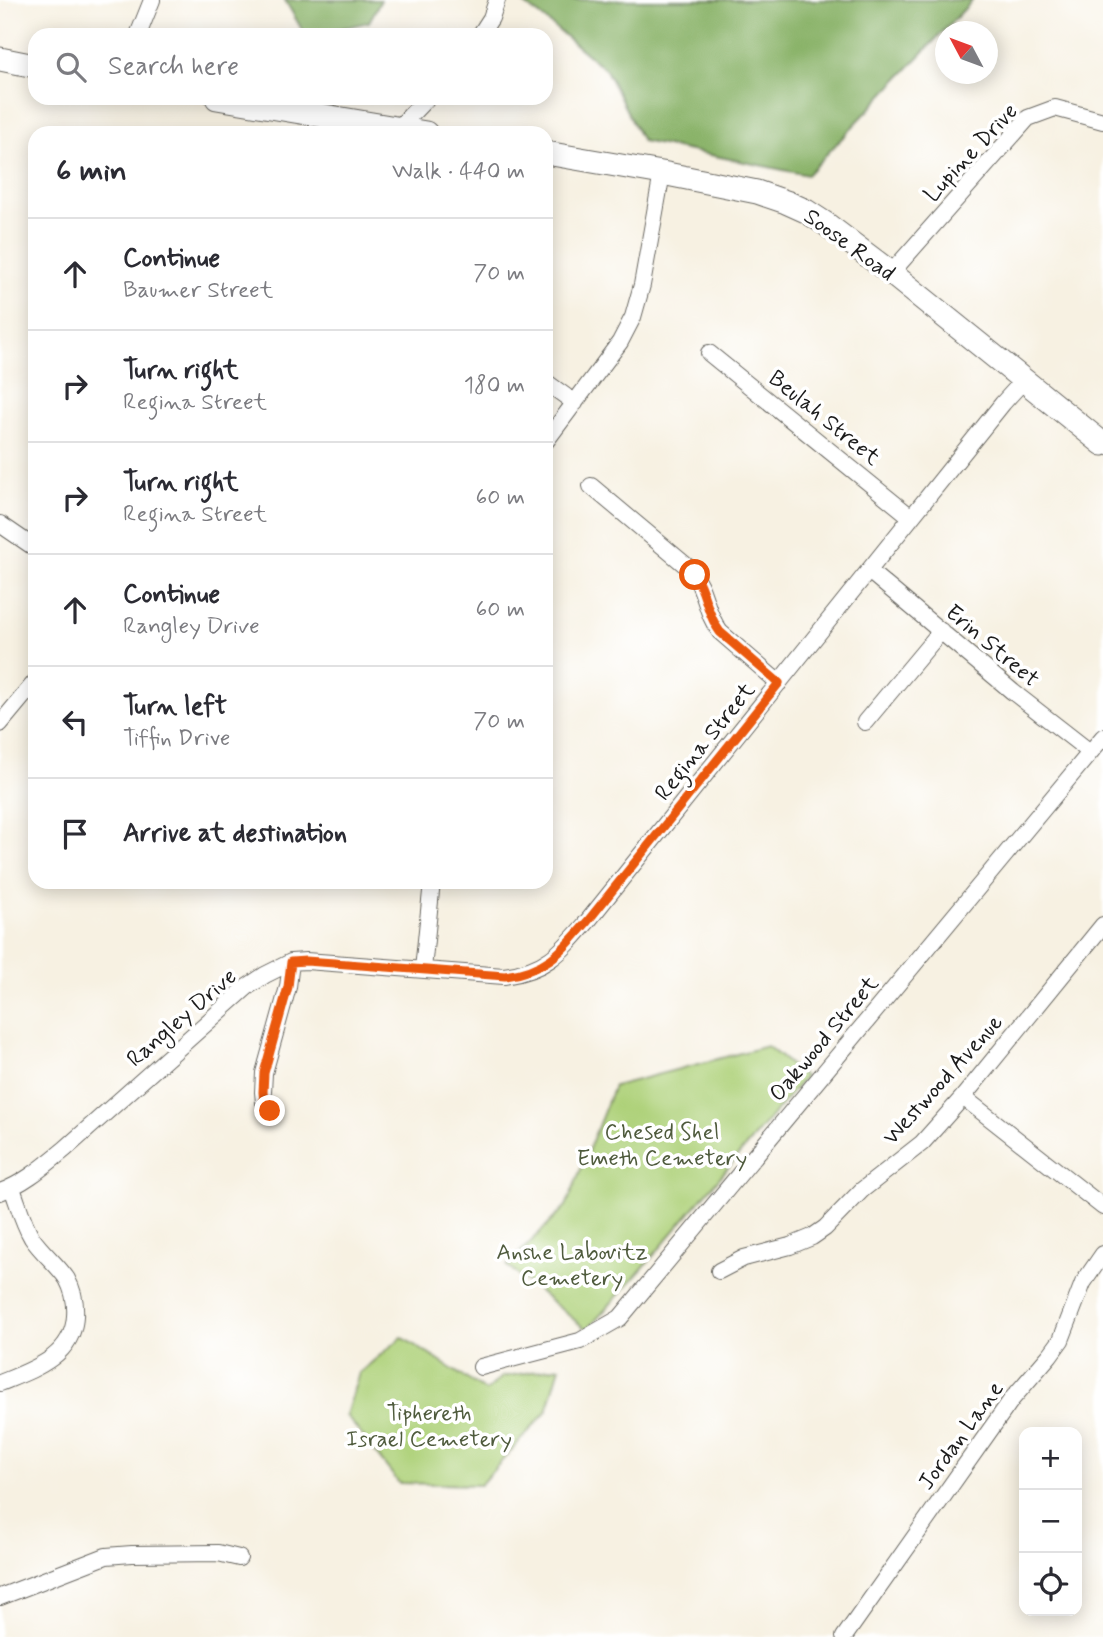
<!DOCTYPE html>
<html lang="en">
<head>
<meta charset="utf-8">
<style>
	:root { --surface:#fff; --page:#f2f2f3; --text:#2b2b33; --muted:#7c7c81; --line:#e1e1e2 }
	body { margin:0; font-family:Mynerve,sans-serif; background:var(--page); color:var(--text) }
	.controls { position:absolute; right:21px; bottom:21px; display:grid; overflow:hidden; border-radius:14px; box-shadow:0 4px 18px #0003 }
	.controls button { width:63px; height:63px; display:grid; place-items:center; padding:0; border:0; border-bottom:2px solid var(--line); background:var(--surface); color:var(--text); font:35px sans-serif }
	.compass { position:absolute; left:935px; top:21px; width:63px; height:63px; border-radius:50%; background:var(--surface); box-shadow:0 4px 18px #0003; rotate:311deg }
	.stop { position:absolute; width:21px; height:21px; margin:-16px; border:5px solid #ea580c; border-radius:50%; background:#fff }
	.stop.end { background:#ea580c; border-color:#fff; box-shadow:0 2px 7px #0008 }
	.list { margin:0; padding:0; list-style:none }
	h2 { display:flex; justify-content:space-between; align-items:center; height:91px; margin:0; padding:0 28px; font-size:30px }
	h2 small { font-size:23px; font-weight:400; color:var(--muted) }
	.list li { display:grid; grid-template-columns:46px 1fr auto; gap:21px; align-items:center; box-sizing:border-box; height:112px; padding:0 28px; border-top:2px solid var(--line) }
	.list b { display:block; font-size:26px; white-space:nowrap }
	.list p { margin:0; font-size:23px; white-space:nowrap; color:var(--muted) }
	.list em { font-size:23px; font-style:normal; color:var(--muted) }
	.icon { flex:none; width:38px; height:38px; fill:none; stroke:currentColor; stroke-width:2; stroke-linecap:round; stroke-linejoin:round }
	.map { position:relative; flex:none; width:1103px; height:1637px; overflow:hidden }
	.search { position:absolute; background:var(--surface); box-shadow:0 4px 18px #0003; left:28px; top:28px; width:525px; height:77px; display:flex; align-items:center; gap:18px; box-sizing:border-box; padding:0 24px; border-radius:21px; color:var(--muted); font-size:26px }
	.panel { position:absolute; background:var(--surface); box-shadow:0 4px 18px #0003; left:28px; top:126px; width:525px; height:763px; border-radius:21px }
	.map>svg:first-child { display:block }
	.green { fill:#aed179; stroke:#65764a; stroke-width:2 }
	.forest { fill:#8ab369; stroke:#536842; stroke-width:2 }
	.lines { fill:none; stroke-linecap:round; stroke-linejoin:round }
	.street-casing { stroke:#696761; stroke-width:18 }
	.secondary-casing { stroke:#696761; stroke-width:25 }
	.street { stroke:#fff; stroke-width:16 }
	.secondary { stroke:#fff; stroke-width:23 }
	.route { stroke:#ea580c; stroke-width:9 }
	.labels { text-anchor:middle; stroke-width:7; stroke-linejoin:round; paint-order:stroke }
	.street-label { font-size:23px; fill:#1c1c1c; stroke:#fff }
	.park-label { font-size:23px; fill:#4f5b3d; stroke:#fff }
</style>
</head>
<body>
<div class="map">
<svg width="1103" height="1637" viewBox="0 0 1103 1637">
	<rect width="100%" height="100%" fill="#fff"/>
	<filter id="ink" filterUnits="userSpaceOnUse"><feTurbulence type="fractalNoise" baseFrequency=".0143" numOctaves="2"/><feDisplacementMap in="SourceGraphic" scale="14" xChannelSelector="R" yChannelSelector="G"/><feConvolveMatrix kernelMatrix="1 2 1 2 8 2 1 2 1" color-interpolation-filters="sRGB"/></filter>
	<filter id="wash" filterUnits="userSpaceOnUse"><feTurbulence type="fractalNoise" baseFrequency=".00686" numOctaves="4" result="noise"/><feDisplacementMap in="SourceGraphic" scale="28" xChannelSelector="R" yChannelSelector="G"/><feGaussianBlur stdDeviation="1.57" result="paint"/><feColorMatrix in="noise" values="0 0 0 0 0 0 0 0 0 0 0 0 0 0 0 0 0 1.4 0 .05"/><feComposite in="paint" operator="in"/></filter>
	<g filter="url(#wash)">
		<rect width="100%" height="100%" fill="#f7f1e2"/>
		<path class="green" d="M767 1046 805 1077 642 1269 587 1330 507 1266 566 1206 614 1086Z
			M402 1337 486 1391 502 1377 560 1367 547 1411 480 1485 399 1483 346 1415 359 1373Z"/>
		<path class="forest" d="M285 0H381L369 22 313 35H305Z
			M518 0H972V1L807 175 642 141 606 70 541 16Z"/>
	</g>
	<g filter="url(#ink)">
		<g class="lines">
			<g class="street-casing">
				<path id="street" d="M138 35 152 0
					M480 35 491 18 497 0
					M402 129 405 121 427 98
					M891 273 1028 118 1055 108 1103 121
					M709 353 911 517
					M546 382 575 403
					M546 441 620 342 633 317 642 285 662 173
					M591 486 689 568C707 589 704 611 720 632L779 683
					M0 524 35 548
					M869 571 1013 692 1090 752
					M865 722 941 631
					M0 724 35 682
					M423 969 432 882
					M963 1097 1103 1207
					M270 1111 264 1102 263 1092 264 1073 288 987 291 962
					M0 1192C25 1183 44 1166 65 1149L247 987 265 975 291 962 306 961 504 976C547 970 561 952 587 922L1003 403 1023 381
					M719 1271 744 1258 790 1246 812 1237 825 1228 862 1190 922 1143 963 1097 1103 925
					M481 1367 580 1341 620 1318 1103 737
					M0 1383C32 1370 73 1357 75 1316 76 1303 73 1290 67 1279 57 1264 42 1253 32 1238 23 1223 18 1204 12 1188
					M0 1597 106 1556 132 1554 218 1553 239 1558
					M844 1637 1012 1399 1050 1355 1061 1340 1083 1283 1103 1254"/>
			</g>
			<g class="secondary-casing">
				<path id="secondary" d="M0 59 35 66
					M217 98 426 133
					M546 153 662 173 757 192 786 202 806 211 826 224 891 273 1103 444"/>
			</g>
			<use href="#street" class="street"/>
			<use href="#secondary" class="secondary"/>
		</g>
	</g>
	<g class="lines" filter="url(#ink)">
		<path class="route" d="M270 1111 264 1102 263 1092 264 1073 288 987 291 962 306 961 334 963 505 976C547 970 561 952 587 922L779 683 720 632C707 615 706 593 695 575"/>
	</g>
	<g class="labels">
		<g class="street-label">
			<text transform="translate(970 152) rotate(-47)" y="8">Lupine Drive</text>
			<text transform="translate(850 244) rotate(36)" y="8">Soose Road</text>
			<text transform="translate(825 417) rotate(39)" y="8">Beulah Street</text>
			<text transform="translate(993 645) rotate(40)" y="8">Erin Street</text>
			<text transform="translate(704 741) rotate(-51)" y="8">Regina Street</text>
			<text transform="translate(181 1017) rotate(-41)" y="8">Rangley Drive</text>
			<text transform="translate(823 1038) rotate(-50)" y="8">Oakwood Street</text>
			<text transform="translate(942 1079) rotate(-48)" y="8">Westwood Avenue</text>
			<text transform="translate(960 1435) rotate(-54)" y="8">Jordan Lane</text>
		</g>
		<g class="park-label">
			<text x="662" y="1139">Chesed Shel<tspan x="662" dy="26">Emeth Cemetery</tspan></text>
			<text x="572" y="1259">Anshe Labovitz<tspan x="572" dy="26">Cemetery</tspan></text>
			<text x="429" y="1420">Tiphereth<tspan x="429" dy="26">Israel Cemetery</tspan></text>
		</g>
	</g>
</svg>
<div class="controls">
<button>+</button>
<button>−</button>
<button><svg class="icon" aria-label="locate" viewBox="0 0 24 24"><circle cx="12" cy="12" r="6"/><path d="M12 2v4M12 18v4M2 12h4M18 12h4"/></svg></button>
</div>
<svg class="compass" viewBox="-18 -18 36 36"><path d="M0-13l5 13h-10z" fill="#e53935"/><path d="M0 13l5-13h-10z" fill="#7c7c81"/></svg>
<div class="stop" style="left:695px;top:575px"></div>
<div class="stop end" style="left:270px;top:1111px"></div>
<div class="search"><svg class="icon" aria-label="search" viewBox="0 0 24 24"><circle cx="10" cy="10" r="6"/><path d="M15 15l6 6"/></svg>Search here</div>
<section class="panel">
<h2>6 min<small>Walk · 440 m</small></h2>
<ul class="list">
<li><svg class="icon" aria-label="ahead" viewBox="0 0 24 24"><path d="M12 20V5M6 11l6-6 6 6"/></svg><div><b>Continue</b><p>Baumer Street</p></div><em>70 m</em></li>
<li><svg class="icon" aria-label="right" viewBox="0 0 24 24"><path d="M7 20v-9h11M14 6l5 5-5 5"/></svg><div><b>Turn right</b><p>Regina Street</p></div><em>180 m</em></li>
<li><svg class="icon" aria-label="right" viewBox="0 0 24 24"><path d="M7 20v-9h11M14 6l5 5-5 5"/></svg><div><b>Turn right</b><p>Regina Street</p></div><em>60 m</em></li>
<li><svg class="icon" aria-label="ahead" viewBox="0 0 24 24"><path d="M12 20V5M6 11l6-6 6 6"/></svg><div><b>Continue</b><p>Rangley Drive</p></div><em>60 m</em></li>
<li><svg class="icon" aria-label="left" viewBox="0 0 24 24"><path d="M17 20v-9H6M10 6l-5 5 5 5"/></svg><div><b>Turn left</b><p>Tiffin Drive</p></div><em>70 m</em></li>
<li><svg class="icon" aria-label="arrive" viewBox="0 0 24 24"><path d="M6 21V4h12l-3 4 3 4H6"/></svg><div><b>Arrive at destination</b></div></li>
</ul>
</section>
</div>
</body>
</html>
